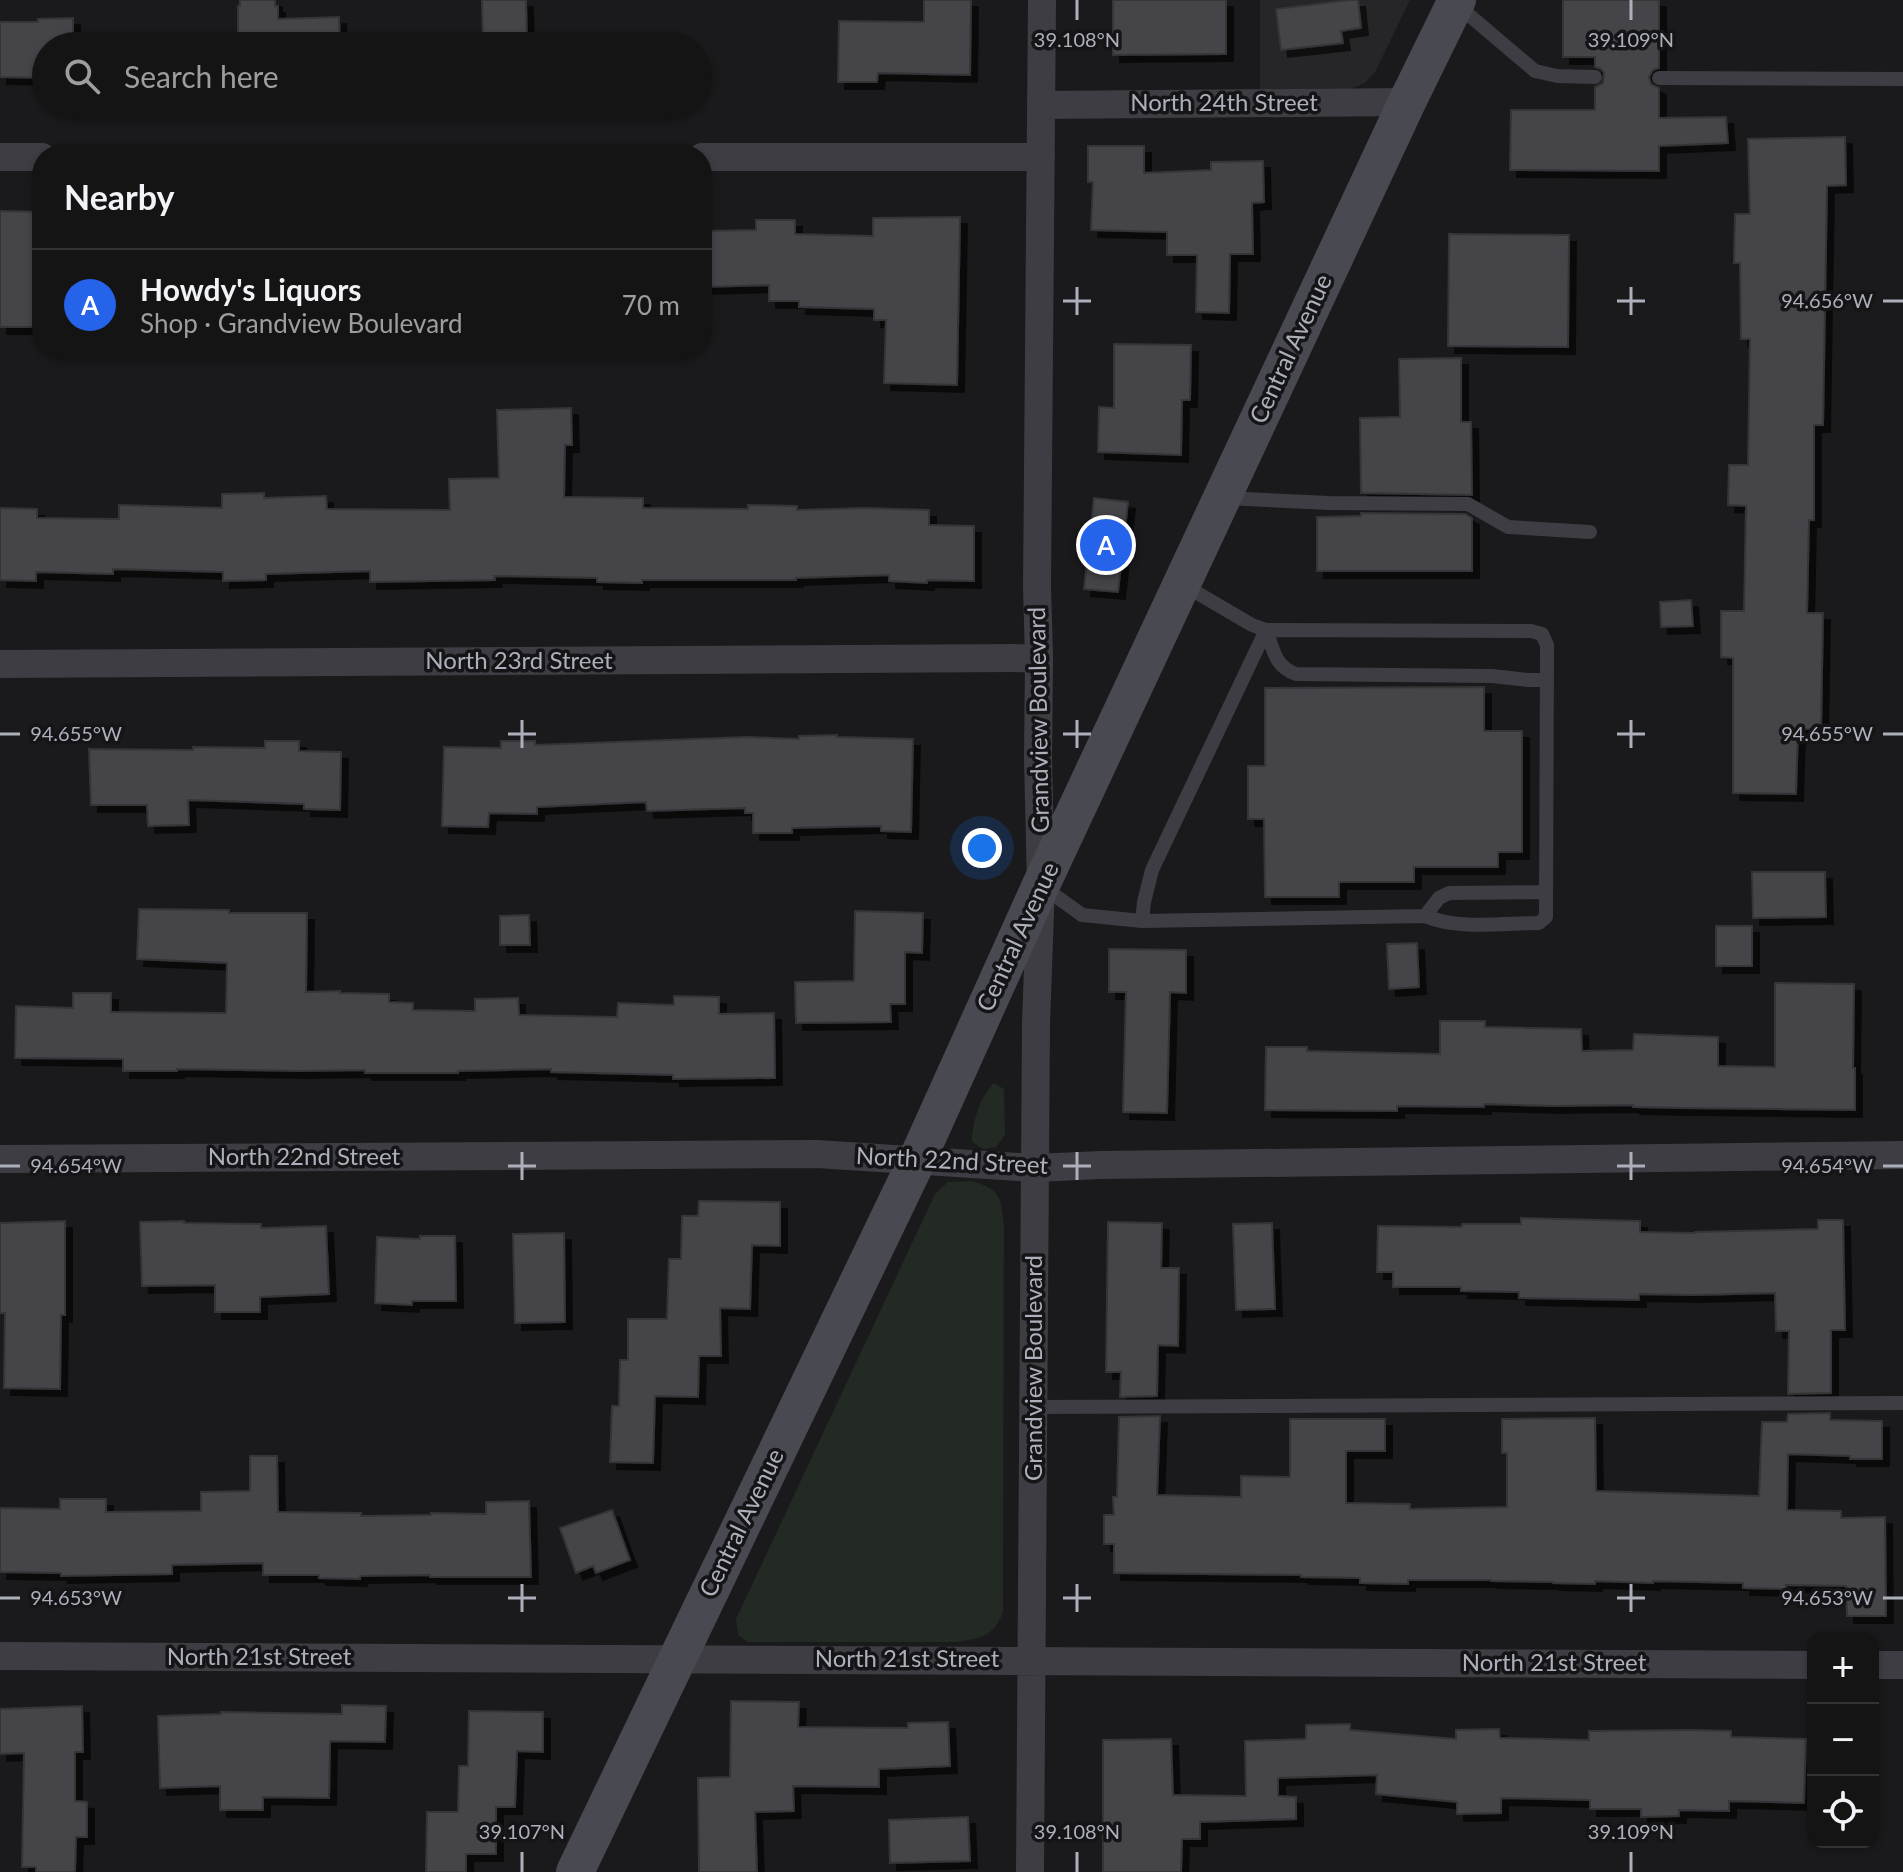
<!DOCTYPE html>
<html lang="en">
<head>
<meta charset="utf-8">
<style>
	:root { --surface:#141415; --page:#1d1d1e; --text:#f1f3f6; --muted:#9d9ea0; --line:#333334; --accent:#2563eb }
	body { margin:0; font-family:Lato,sans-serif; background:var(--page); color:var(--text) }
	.controls { position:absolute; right:24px; bottom:24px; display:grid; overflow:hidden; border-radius:16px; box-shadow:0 2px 6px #0004 }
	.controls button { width:72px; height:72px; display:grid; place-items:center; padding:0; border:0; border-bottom:2px solid var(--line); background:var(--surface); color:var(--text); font:40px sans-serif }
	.you { position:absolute; left:982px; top:848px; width:28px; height:28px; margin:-20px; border:6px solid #fff; border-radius:50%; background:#1a73e8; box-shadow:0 0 0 12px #1a73e833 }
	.badge { display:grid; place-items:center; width:52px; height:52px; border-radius:50%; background:var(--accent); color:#fff; font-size:26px; font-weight:700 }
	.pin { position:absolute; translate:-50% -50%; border:4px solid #fff; box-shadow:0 2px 8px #0006 }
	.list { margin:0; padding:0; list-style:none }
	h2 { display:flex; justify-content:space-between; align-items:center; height:104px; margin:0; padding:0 32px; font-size:34px }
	h2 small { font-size:26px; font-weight:400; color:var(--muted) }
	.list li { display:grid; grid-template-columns:52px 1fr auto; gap:24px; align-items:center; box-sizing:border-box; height:112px; padding:0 32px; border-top:2px solid var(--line) }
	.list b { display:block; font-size:30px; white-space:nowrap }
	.list p { margin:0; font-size:26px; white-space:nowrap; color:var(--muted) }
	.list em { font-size:26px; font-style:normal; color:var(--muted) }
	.icon { flex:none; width:44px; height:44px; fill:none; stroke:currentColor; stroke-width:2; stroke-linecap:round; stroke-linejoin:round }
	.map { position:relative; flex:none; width:1903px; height:1872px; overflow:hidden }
	.search { position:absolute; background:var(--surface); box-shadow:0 2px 6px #0004; left:32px; top:32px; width:680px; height:88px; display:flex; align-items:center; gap:20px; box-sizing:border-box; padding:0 28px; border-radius:44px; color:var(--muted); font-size:30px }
	.panel { position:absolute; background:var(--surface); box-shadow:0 2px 6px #0004; left:32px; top:144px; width:680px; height:216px; border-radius:32px }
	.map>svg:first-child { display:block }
	.built { fill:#262629 }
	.green { fill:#222a23 }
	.building { fill:#444549; stroke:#343438; stroke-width:2; filter:url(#shadow) }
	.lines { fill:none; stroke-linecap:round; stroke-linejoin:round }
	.lane { stroke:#3d3d43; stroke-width:14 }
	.street { stroke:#3d3d43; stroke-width:28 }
	.secondary { stroke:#494a51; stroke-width:38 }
	.ticks { fill:none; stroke:#adb0bb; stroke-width:3 }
	.labels { text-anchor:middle; stroke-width:7; stroke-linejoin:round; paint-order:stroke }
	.street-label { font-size:24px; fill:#adb0bb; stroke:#151517 }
	.ticks-label { font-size:20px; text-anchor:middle; fill:#adb0bb; stroke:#151517; stroke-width:7; stroke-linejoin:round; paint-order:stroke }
</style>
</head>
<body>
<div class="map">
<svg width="1903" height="1872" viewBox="0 0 1903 1872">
	<defs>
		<filter id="shadow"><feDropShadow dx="7" dy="7" stdDeviation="0" flood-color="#0009"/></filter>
	</defs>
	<rect width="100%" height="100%" fill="#1a1a1c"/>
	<path class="built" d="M1260 0H1410L1375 72 1365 83 1347 90H1260Z"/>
	<path class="green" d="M994 1083 1004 1089 1005 1135 996 1147 983 1149 972 1142C972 1122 980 1097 994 1083Z
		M972 1181C1001 1190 1001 1197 1004 1226L1003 1612C993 1637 983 1637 958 1642H748L738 1635 736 1619 935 1194 948 1182Z"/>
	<path class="building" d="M240 0H275V6H278V19L339 17 340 46H238V6H240Z
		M482 0H526L527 46H483Z
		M924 0H971L970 75 878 73 877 82H838L839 21 924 22Z
		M1113 0H1226V54L1113 55Z
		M1350 0H1358L1361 28 1341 31 1343 43 1281 50 1276 9Z
		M1563 0H1659V68L1653 70 1649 77 1651 84 1659 88V118L1726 117 1728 143 1659 146V171L1510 170 1511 110H1595V87L1603 83 1604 73 1601 69 1595 67V57H1563Z
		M73 18V46H46V78L0 77V22H38V19Z
		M1845 137 1846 185 1827 186 1823 425H1814V520H1809L1807 613H1823L1821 729H1798L1796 794 1733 793V658L1721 657V611H1744L1746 506 1728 505 1729 465H1748L1750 339H1741L1740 263H1734L1735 214H1750L1748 139Z
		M1088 146H1144V173L1211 170V162L1263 161 1264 202 1252 203 1253 254H1230L1229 313 1196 312 1197 255H1167V232L1091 230 1093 182H1088Z
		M0 211 42 212V327H0Z
		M960 217 957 385 884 383 886 320H874V309L799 307V301H769V285L702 287V231L756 230V220H795V234L873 236V218Z
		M1449 234 1569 235 1568 347 1448 346Z
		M1114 344 1191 345 1190 400H1182L1181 455 1098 452 1099 407 1114 408Z
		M1461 358V422H1471L1472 495 1361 493 1360 418 1400 417 1399 359Z
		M571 408 572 445H565L564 497 643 498V508L748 509V505L797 506V510L865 508 929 510V525L974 526V581L927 580V583L889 581V575L796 578V580H642V583L597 582V578L494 576 495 580 370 582V571L266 574V580L223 581V572L113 569V574L36 572V581L0 580V508L37 509V518L119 519V505L222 508V494L264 493V498L326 496 327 509 450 510 449 479 499 478 497 410Z
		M1094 498 1128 502 1118 592 1084 589Z
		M1361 513 1465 514 1472 518V571H1317V517L1361 516Z
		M1691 600 1693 626 1661 627 1660 602Z
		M1484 687V731H1522V852H1498V867H1414V882H1339V897H1265L1264 819H1248V766H1265V688Z
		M837 735V737L913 739 911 832 881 831V826L792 828V833H753V813H745V808L647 811 646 802 537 807V814L489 813 488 827 442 826 444 747 501 748V741H535V745L747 737 799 739V736Z
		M265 741H299V751L341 752 340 810 304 809V804L188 800 189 825 148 826 147 805H91L89 749 193 750V747L265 748Z
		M1752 872H1825L1826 917 1753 918Z
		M139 909 229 910V913H307L306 992 340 991V993L389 994V1002L413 1003V1010L475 1011V999L518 998 519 1015 617 1017 618 1003 674 1005V996L719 997V1014L774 1013 775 1078 673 1079V1075L551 1072V1069L458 1071V1073H365V1070L301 1071 177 1069V1071H123V1059L15 1058 16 1006 73 1008V993H111V1012L226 1013 227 963 137 959Z
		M855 911 923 913 922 953 905 952V1004H890L891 1022 796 1023 795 982 854 981Z
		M529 915 530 945H500V916Z
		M1716 926H1752V966H1716Z
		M1417 943 1419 987 1389 989 1387 944Z
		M1109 949 1186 950V993L1170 992 1167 1113 1123 1112 1126 992H1109Z
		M1775 983 1854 984 1853 1068H1855V1110L1684 1108 1633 1107V1105L1553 1106 1484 1104V1107L1397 1106V1111L1265 1110 1266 1047H1307V1051L1440 1054V1021H1485V1027L1581 1029 1582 1051 1633 1050 1634 1034 1718 1037V1066L1775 1067Z
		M699 1201 780 1202V1246L752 1245 750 1309 720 1308 721 1356H699L698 1397 655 1396 653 1463 610 1462 612 1406H619L620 1360H628V1319H667L669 1259H681L682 1216H698Z
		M1521 1218 1640 1221V1232L1695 1233V1232L1818 1229V1220H1843L1845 1330H1831V1393L1788 1394 1789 1331H1776L1775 1293 1693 1295 1639 1294V1300L1519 1298V1292L1461 1291V1287H1393V1272H1377L1378 1226 1462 1227V1224H1521Z
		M65 1221V1315H61L60 1389 4 1388 5 1313H0V1223Z
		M184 1221V1223L261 1224V1228L326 1226 329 1294 260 1297V1312H215V1285L142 1286 140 1222Z
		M1108 1222 1162 1223 1161 1268H1179L1178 1346 1158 1345 1157 1396 1120 1397 1121 1372H1106Z
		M1272 1223 1275 1309 1236 1310 1233 1224Z
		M564 1233 565 1322 515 1323 513 1234Z
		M420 1236H455L456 1301H412V1305L375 1303 377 1237 420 1239Z
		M1830 1413V1420L1882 1421V1459H1850V1456L1788 1454 1787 1510 1841 1511V1518L1885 1517 1886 1616H1847L1846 1586 1786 1585V1589L1743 1588V1583L1653 1581V1583L1595 1581V1584L1553 1583V1582L1491 1581V1580H1408V1584L1360 1583V1578L1301 1577V1575L1114 1573V1544H1104V1515H1114L1113 1497H1117L1119 1417 1160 1416 1157 1495 1241 1497V1476L1290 1477V1419H1385V1451H1346V1503L1410 1504V1509L1507 1507V1453H1502V1419L1595 1418 1596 1491 1759 1496 1762 1422H1787L1788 1414Z
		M250 1456H277L278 1512 361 1513V1516L431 1515V1513L486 1514V1502L529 1501 531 1577H430V1575L360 1576V1579L319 1578V1575H263V1563L172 1565V1574L61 1576V1573L0 1572V1508L60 1509V1499H106V1512L201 1511V1492L250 1491Z
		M612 1510 630 1560 596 1573 593 1566 576 1573 560 1528Z
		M731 1701 799 1702 798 1727 908 1728V1723L948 1722 950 1766 879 1769V1787L793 1786 794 1811 755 1812 757 1872H699L698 1778 730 1777Z
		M342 1705 386 1706 385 1742 330 1741 329 1798 263 1797V1810H220V1786L160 1788 158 1716 221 1714V1712L342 1714Z
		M82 1706 83 1752H75V1801L87 1802V1837H76L75 1872H36V1867H22L24 1753 0 1754V1709Z
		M469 1711 543 1712V1752L517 1751 515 1807H496V1854H466V1872H426L427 1812H458L459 1766H468Z
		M1350 1724V1730L1456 1739V1730L1499 1729 1500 1738 1589 1740V1731L1690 1730 1731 1731V1737L1806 1739 1804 1803 1729 1801V1811L1679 1810V1816L1641 1817V1809H1590V1800L1501 1798V1813L1457 1814V1802L1376 1794 1377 1775 1278 1778V1796L1296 1797V1819L1200 1822V1839H1182L1181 1872H1103V1740L1171 1739 1173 1795 1246 1796 1245 1741 1306 1739V1725Z
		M968 1817 970 1861 890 1863 889 1820Z"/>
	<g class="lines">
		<path class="lane" d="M1456 4 1535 71 1557 76 1595 77
			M1659 78 1903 79
			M1226 498 1329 503 1468 504 1508 527 1590 532
			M1042 886 1082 915 1142 921 1144 902 1152 870 1266 630 1252 625 1182 584
			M1425 916 1439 898 1449 893 1546 892
			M1142 921 1425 916C1458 930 1504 923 1539 923L1546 917 1547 645 1542 634 1531 631 1266 630C1274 650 1274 666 1296 674L1492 676 1528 680H1545
			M1033 1407 1903 1403"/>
		<path class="street" d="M1042 105 1407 102
			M0 157H42
			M702 157H1041
			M0 664 1039 658
			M0 1159 817 1154 1035 1168 1101 1165 1903 1155
			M0 1656 1813 1665
			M1873 1665H1903
			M1030 1872 1036 1024 1041 885 1038 759 1039 658 1037 587 1042 0"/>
		<path class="secondary" d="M575 1872 917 1160 1041 885 1407 102 1457 0"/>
	</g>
	<path class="ticks" d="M1077 0V20M1631 0V20M1077 287V315M1631 287V315M1063 301H1091M1617 301H1645M1883 301H1903M522 720V748M1077 720V748M1631 720V748M0 734H20M508 734H536M1063 734H1091M1617 734H1645M1883 734H1903M522 1152V1180M1077 1152V1180M1631 1152V1180M0 1166H20M508 1166H536M1063 1166H1091M1617 1166H1645M1883 1166H1903M522 1584V1612M1077 1584V1612M1631 1584V1612M0 1598H20M508 1598H536M1063 1598H1091M1617 1598H1645M1883 1598H1903M522 1852V1872M1077 1852V1872M1631 1852V1872"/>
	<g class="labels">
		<g class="street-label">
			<text x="1224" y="111">North 24th Street</text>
			<text transform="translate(1291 349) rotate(-65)" y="8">Central Avenue</text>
			<text x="519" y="669">North 23rd Street</text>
			<text transform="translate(1039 720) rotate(-91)" y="8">Grandview Boulevard</text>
			<text transform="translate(1018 937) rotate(-65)" y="8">Central Avenue</text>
			<text x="304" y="1165">North 22nd Street</text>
			<text transform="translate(952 1161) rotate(3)" y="8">North 22nd Street</text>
			<text transform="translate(1034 1368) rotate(-90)" y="8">Grandview Boulevard</text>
			<text transform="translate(742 1523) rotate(-64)" y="8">Central Avenue</text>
			<text x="259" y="1665">North 21st Street</text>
			<text x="907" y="1667">North 21st Street</text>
			<text x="1554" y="1671">North 21st Street</text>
		</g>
	</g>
	<g class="ticks-label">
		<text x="1077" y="47">39.108°N</text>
		<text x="1631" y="47">39.109°N</text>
		<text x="1827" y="308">94.656°W</text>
		<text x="1827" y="741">94.655°W</text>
		<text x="76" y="741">94.655°W</text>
		<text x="76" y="1173">94.654°W</text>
		<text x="1827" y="1173">94.654°W</text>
		<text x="76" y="1605">94.653°W</text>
		<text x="1827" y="1605">94.653°W</text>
		<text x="522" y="1839">39.107°N</text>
		<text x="1077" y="1839">39.108°N</text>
		<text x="1631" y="1839">39.109°N</text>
	</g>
</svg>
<div class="controls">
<button>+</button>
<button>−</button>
<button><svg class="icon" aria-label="locate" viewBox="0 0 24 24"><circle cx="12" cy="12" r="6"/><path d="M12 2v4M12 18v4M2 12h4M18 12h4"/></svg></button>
</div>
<div class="you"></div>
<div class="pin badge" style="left:1106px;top:545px">A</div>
<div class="search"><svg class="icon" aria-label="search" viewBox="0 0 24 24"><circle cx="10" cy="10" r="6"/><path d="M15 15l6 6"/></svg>Search here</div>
<section class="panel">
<h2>Nearby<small></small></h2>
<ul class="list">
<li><span class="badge">A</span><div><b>Howdy's Liquors</b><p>Shop · Grandview Boulevard</p></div><em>70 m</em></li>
</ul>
</section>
</div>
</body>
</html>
